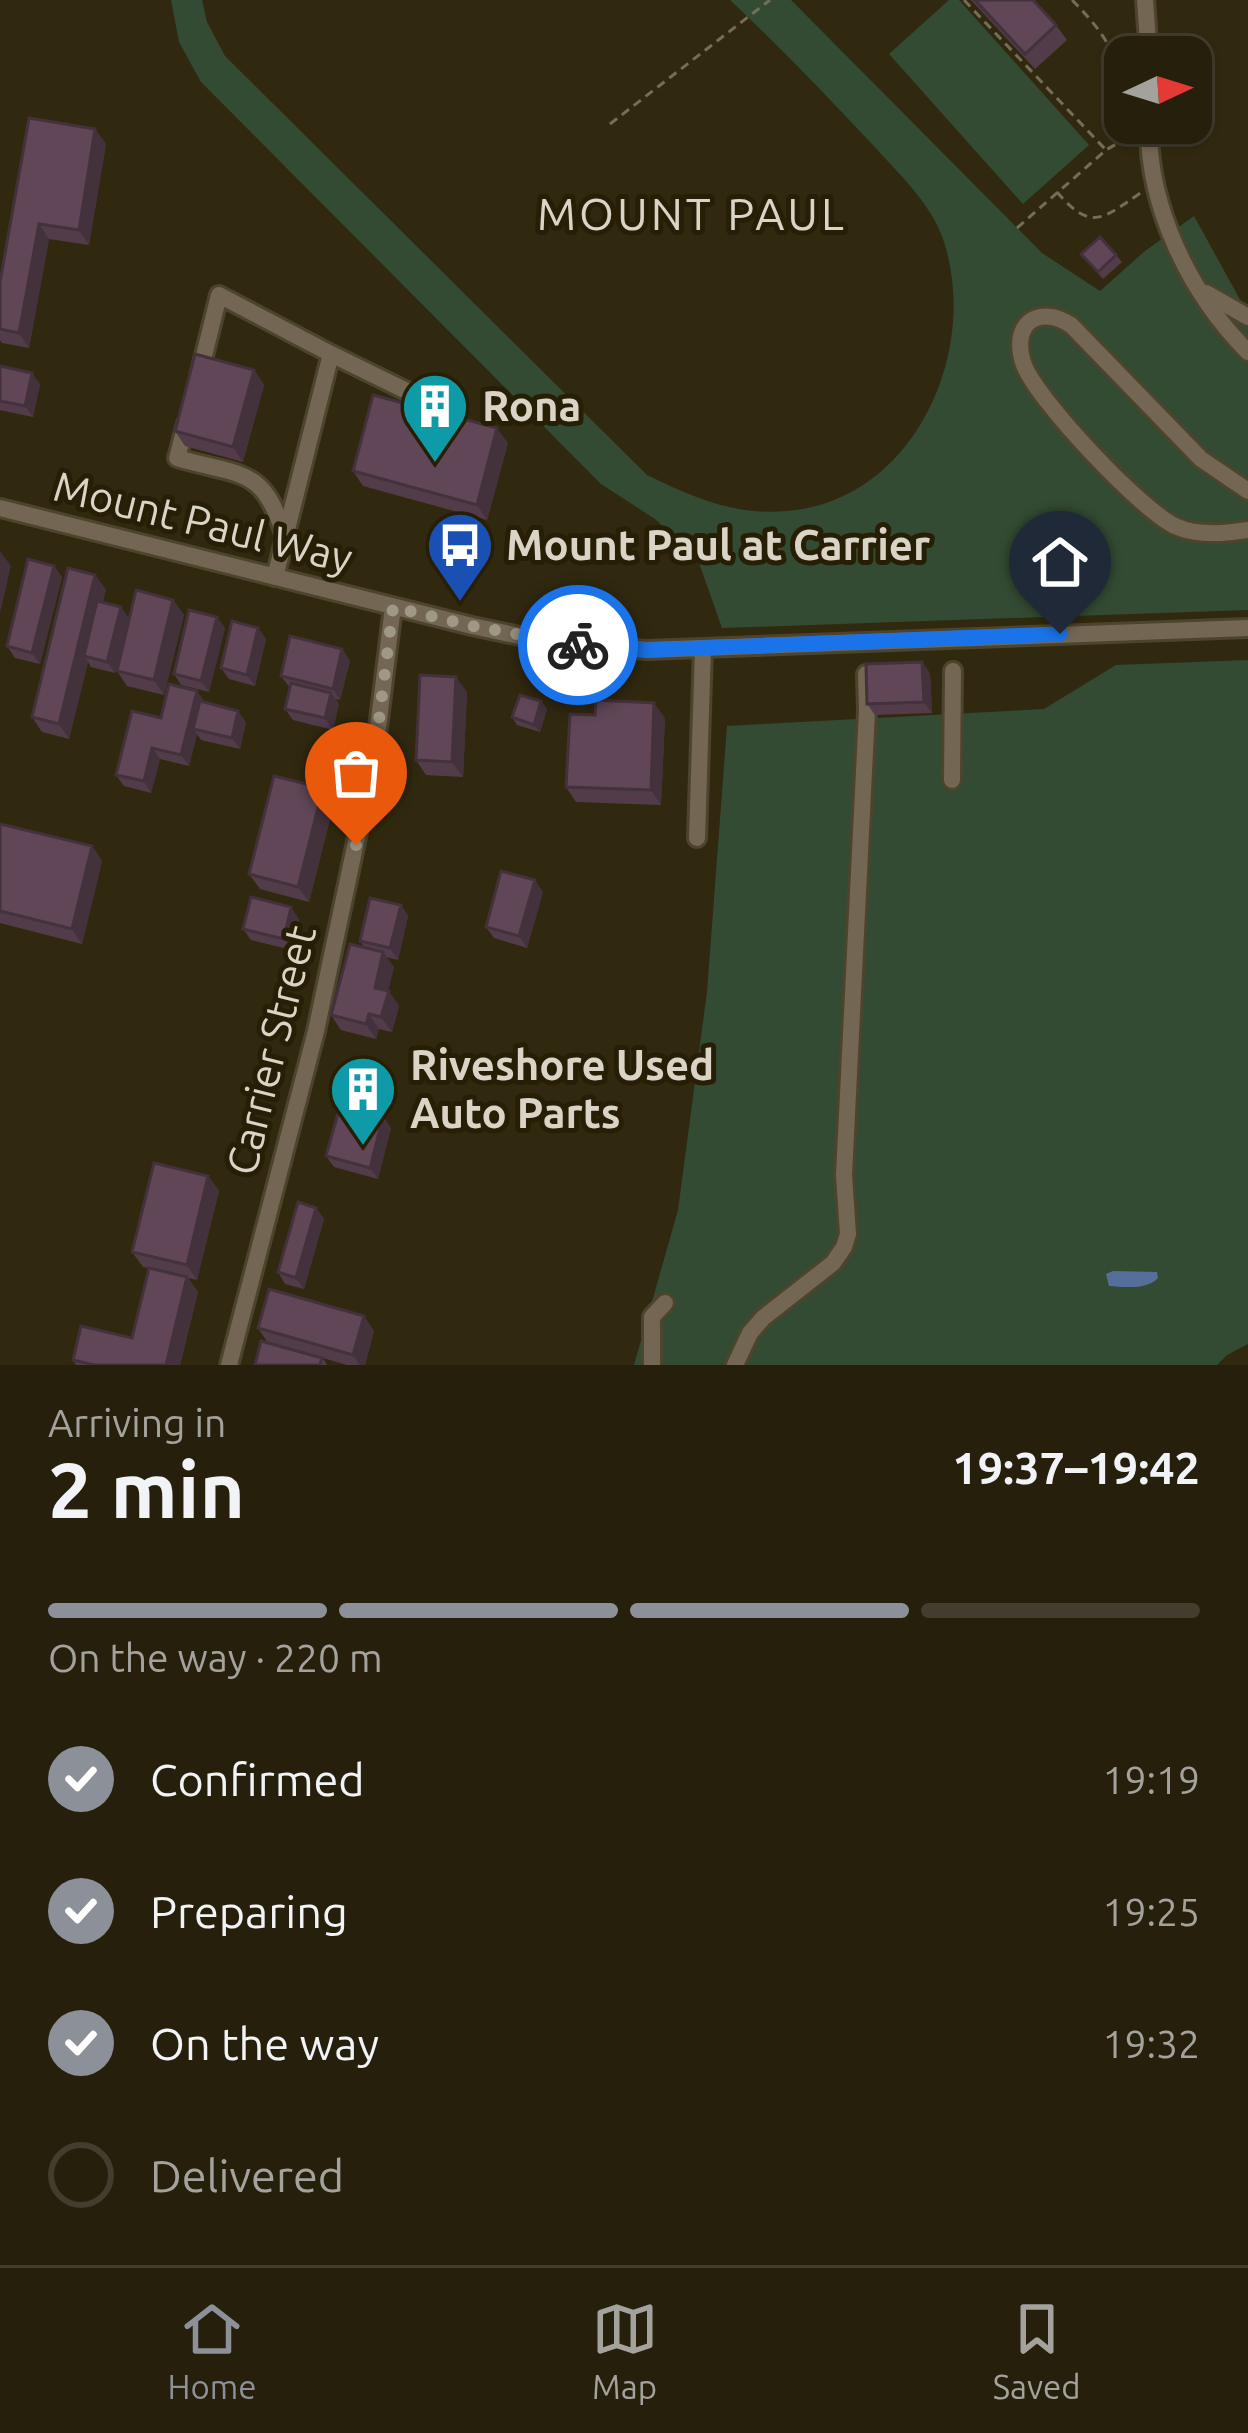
<!DOCTYPE html>
<html lang="en">
<head>
<meta charset="utf-8">
<style>
	body { margin:0; font-family:Ubuntu,sans-serif; background:#312c19; color:#f1f3f6; height:100vh; display:flex; flex-direction:column; font-size:45px; white-space:nowrap }
	* { box-sizing:border-box; margin:0 }
	p { font-size:39px; color:#a3a29d }
	.icon { flex:none; width:66px; height:66px; fill:none; stroke:currentColor; stroke-width:2; stroke-linecap:round; stroke-linejoin:round }
	.map { position:relative; height:1365px; overflow:hidden }
	.side { display:flex; flex-direction:column; background:#251f0b; flex:1 }
	.side>* { flex:none }
	.needle { width:78px; rotate:86deg }
	.fabs { position:absolute; left:1104px; top:36px; display:grid; gap:24px }
	.fabs a { display:grid; place-items:center; width:108px; height:108px; border-radius:24px; background:#251f0b; box-shadow:0 3px 9px #0004,0 0 0 3px #423d2c; font-size:60px }
	.pin { position:absolute; display:grid; place-items:center; width:102px; height:102px; color:#fff; margin:-123px -51px; border-radius:50% 50% 50% 0; rotate:-45deg; box-shadow:0 0 12px #0007 }
	.pin .icon { rotate:45deg }
	.courier { position:absolute; display:grid; place-items:center; width:120px; height:120px; margin:-60px; border:9px solid #1a73e8; border-radius:50%; background:#fff; color:#222; box-shadow:0 3px 15px #0007 }
	.headline em { font-style:normal; font-weight:700 }
	.headline div { display:flex; flex-direction:column-reverse }
	.headline { display:flex; align-items:center; justify-content:space-between; height:204px; padding:0 48px }
	h1 { font-size:78px; font-weight:700; line-height:90px }
	.bar { display:grid; grid-template-columns:repeat(4,1fr); gap:18px 12px; align-content:center; height:144px; padding:0 48px }
	.bar i { height:15px; border-radius:9px; background:#423d2c }
	.bar .selected { background:#8c9099 }
	.bar p { grid-column:span 4 }
	ol { padding:0 48px; list-style:none }
	li { display:flex; align-items:center; gap:36px; height:132px }
	li p { margin-inline-start:auto }
	li .icon { padding:12px; border-radius:50%; background:#8c9099; color:#fff; stroke-width:4 }
	li:last-child { color:#a3a29d }
	li i { width:66px; height:66px; border:6px solid #423d2c; border-radius:50% }
	.tab-bar { display:flex; justify-content:space-around; align-items:center; height:168px; border-top:3px solid #423d2c; background:#251f0b; font-size:33px; color:#a3a29d }
	.tab-bar a { display:grid; justify-items:center; gap:6px }
	.tab-bar .selected { color:#8c9099 }
	.map>svg:first-child { display:block }
	.green { fill:#334b33 }
	.water { fill:#556f9a }
	.lines { fill:none; stroke-linecap:round; stroke-linejoin:round }
	.minor-casing { stroke:#4c442c; stroke-width:22 }
	.path { stroke:#746e58; stroke-width:3; stroke-dasharray:9 6; stroke-linecap:butt }
	.minor { stroke:#736653; stroke-width:16 }
	.wall { fill:#533c4a }
	.shaded-wall { fill:#43313c }
	.building { fill:#604656; stroke:#43313c; stroke-width:3 }
	.done { stroke:#9e9885; stroke-width:12; stroke-dasharray:0 21.6 }
	.route { stroke:#1a73e8; stroke-width:15 }
	.labels { text-anchor:middle; stroke-width:10; stroke-linejoin:round; paint-order:stroke }
	.poi-label { font-size:42px; font-weight:bold; fill:#d9d4c5; stroke:#271f05; text-anchor:start }
	.street-label { font-size:42px; fill:#d9d4c5; stroke:#271f05 }
	.neighbourhood-label { font-size:45px; letter-spacing:3px; fill:#d9d4c5; stroke:#271f05 }
</style>
</head>
<body>
<div class="map">
<svg width="1248" height="1365" viewBox="0 0 1248 1365">
	<rect width="100%" height="100%" fill="#31290f"/>
	<!-- green -->
	<path class="green" d="M171 0H202L207 22 225 56 647 475C692 497 735 516 787 511 914 501 981 351 943 239 931 203 897 172 872 144 826 95 779 46 730 0H791L1042 253 1100 291 1145 251 1194 216 1243 305H1248V610L722 628 698 560 655 519 601 484 201 82 179 42Z
		M949 0H959L1089 145 1023 204 889 54Z
		M1248 660V1344L1227 1355 1217 1365H634L678 1210 707 992 727 726 1044 709 1116 665Z"/>
	<!-- water -->
	<path class="water" d="M1113 1271 1157 1272 1158 1278C1147 1290 1125 1287 1109 1286L1106 1274Z"/>
	<g class="lines">
		<defs>
			<path id="minor" d="M1145 0 1149 57
				M1149 123C1147 206 1190 294 1248 352
				M1206 293 1248 317
				M199 376 219 295 331 354
				M186 424 177 458C243 477 263 466 285 537
				M1248 491 1201 459 1071 325C1036 303 1010 326 1024 365 1037 400 1141 510 1175 526 1197 536 1225 534 1248 530
				M0 508 472 626 543 641 647 650 1248 628
				M275 577 331 354 427 401
				M952 780 953 671
				M697 838 703 648
				M229 1365 316 1031 375 752 393 607
				M652 1365V1317L665 1303
				M735 1365 750 1333 763 1318 833 1263 844 1247 848 1234 844 1175 867 711 866 674"/>
		</defs>
		<!-- minor casing -->
		<use href="#minor" class="minor-casing"/>
		<!-- path -->
		<path class="path" d="M964 0 1106 150
			M1072 0C1119 47 1124 71 1123 137
			M610 124 770 0
			M1057 192C1092 233 1103 218 1142 192
			M1017 228 1106 150 1135 133"/>
		<!-- minor -->
		<use href="#minor" class="minor"/>
	</g>
	<!-- wall -->
	<path class="wall" d="M971 0H1033L1056 25 1067 40 1035 69Z
		M95 129 106 144 89 245 49 239 29 348 2 343 0 340V282Z
		M1081 254 1116 255 1122 262 1103 279Z
		M0 366 40 384 33 417 0 410Z
		M254 370 264 385 243 462 185 446 175 431Z
		M508 443 487 520 363 486 353 471Z
		M54 566 62 577 40 664 15 658 7 646Z
		M95 575 106 590 102 602 129 618 115 673 91 667 88 662 69 739 42 732 32 717Z
		M173 600 184 615 164 695 127 686 117 671Z
		M225 628 209 692 181 685 174 674Z
		M258 628 266 639 255 686 229 679 221 668Z
		M342 649 350 661 340 700 335 699 339 704 333 730 293 720 285 709 290 688 281 676Z
		M930 673 932 713 875 715 867 704Z
		M467 692 463 777 426 775 416 760Z
		M541 701 547 709 540 732 517 725 512 717Z
		M205 702 246 722 240 749 201 740 197 734 189 766 160 759 151 793 124 786 116 775 161 718Z
		M665 718 661 805 576 802 566 787Z
		M334 803 309 902 260 889 249 874Z
		M0 824 92 846 102 861 82 944 0 923Z
		M543 892 527 948 494 938 486 927Z
		M401 905 408 916 398 960 386 957 394 967 388 991 399 1006 392 1032 379 1029 376 1039 341 1030 331 1015 364 947 360 941Z
		M299 919 292 950 251 940 243 929Z
		M383 1117 391 1128 378 1179 334 1167 326 1156Z
		M208 1176 219 1191 197 1280 188 1278 198 1292 180 1365H76L73 1360 132 1338 149 1268 143 1267 132 1252Z
		M316 1208 324 1219 304 1289 285 1284 278 1272Z
		M364 1316 374 1331 365 1365H347L323 1358 327 1365H255L268 1343 258 1328Z"/>
	<!-- shaded-wall -->
	<path class="shaded-wall" d="M95 129 106 144 89 245 79 230Z
		M39 224 49 239 29 348 19 333Z
		M254 370 264 385 243 462 233 447Z
		M32 373 40 384 33 417 25 406Z
		M497 428 508 443 487 520 477 505Z
		M0 551 11 566 0 613Z
		M54 566 62 577 40 664 32 653Z
		M95 575 106 590 89 657 84 656 88 662 69 739 59 724Z
		M173 600 184 615 164 695 154 680Z
		M121 607 129 618 115 673 107 662Z
		M217 617 225 628 209 692 201 681Z
		M258 628 266 639 255 686 247 675Z
		M342 649 350 661 340 700 333 689Z
		M922 662 930 673 932 713 924 702Z
		M456 677 467 692 463 777 452 762Z
		M197 691 205 702 193 729 197 734 189 766 181 755Z
		M331 693 339 704 333 730 325 718Z
		M541 701 547 709 540 732 534 725Z
		M654 703 665 718 661 805 651 790Z
		M238 711 246 722 240 749 232 738Z
		M152 748 160 759 151 793 144 781Z
		M323 788 334 803 309 902 298 887Z
		M92 846 102 861 82 944 72 929Z
		M535 880 543 892 527 948 519 936Z
		M401 905 408 916 398 960 390 948Z
		M291 907 299 919 292 950 284 939Z
		M383 952 394 967 385 1003 375 988Z
		M389 991 399 1006 392 1032 381 1017Z
		M369 1014 379 1029 376 1039 366 1024Z
		M383 1117 391 1128 378 1179 370 1168Z
		M208 1176 219 1191 197 1280 187 1265Z
		M316 1208 324 1219 304 1289 296 1278Z
		M187 1277 198 1292 180 1365H166Z
		M364 1316 374 1331 365 1365H360L353 1355Z"/>
	<!-- building -->
	<path class="building" d="M975 0H1033L1056 25 1025 54Z
		M29 118 95 129 79 230 39 224 19 333 0 329V282Z
		M1100 237 1116 255 1098 272 1081 254Z
		M195 354 254 370 233 447 175 431Z
		M0 366 32 373 25 406 0 401Z
		M373 395 497 428 477 505 353 471Z
		M28 559 54 566 32 653 7 646Z
		M68 568 95 575 59 724 32 717Z
		M136 590 173 600 154 680 117 671Z
		M97 601 121 607 107 662 84 656Z
		M189 610 217 617 201 681 174 674Z
		M232 621 258 628 247 675 221 668Z
		M290 636 342 649 333 689 281 676Z
		M922 662 924 702 867 704 866 664Z
		M420 675 456 677 452 762 416 760Z
		M291 683 331 693 325 718 285 709Z
		M169 684 197 691 181 755 152 748 144 781 116 775 132 711 161 718Z
		M520 695 541 701 534 725 512 717Z
		M596 700 654 703 651 790 566 787 570 714 595 715Z
		M200 701 238 711 232 738 193 729Z
		M274 776 323 788 298 887 249 874Z
		M0 824 92 846 72 929 0 911Z
		M501 871 535 880 519 936 486 927Z
		M251 897 291 907 284 939 243 929Z
		M370 898 401 905 390 948 360 941Z
		M350 944 383 952 375 988 389 991 381 1017 369 1014 366 1024 331 1015Z
		M340 1106 383 1117 370 1168 326 1156Z
		M154 1163 208 1176 187 1265 132 1252Z
		M298 1202 316 1208 296 1278 278 1272Z
		M149 1268 187 1277 166 1365H94L73 1360 81 1326 132 1338Z
		M269 1289 364 1316 353 1355 258 1328Z
		M261 1341 322 1358 320 1365H255Z"/>
	<g class="lines">
		<!-- done -->
		<path class="done" d="M356 845 375 752 393 607 472 626 578 645"/>
		<!-- route -->
		<path class="route" d="M578 645 647 650 1060 634"/>
	</g>
	<!-- icons -->
	<defs>
		<symbol id="building-pin" viewBox="-11 -11 22 30"><path d="M0 17L-7.5 6A9.5 9.5 0 1 1 7.5 6Z" fill="#0f9aa8" stroke="#271f05"/><path d="M-4-6H4V6H1V3H-1V6H-4ZM-2.5-4.3h1.7v1.8h-1.7ZM.8-4.3h1.7v1.8H.8ZM-2.5-1h1.7V.8h-1.7ZM.8-1h1.7V.8H.8Z" fill="#fff"/></symbol>
		<symbol id="bus-pin" viewBox="-11 -11 22 30"><path d="M0 17L-7.5 6A9.5 9.5 0 1 1 7.5 6Z" fill="#1a4fb4" stroke="#271f05"/><path d="M-5-6H5V4H4V6H2V4H-2V6H-4V4H-5ZM-3.5-4V0h7V-4ZM-3.5 1.2v1.5H-2V1.2ZM2 1.2v1.5H3.5V1.2Z" fill="#fff"/></symbol>
	</defs>
	<g fill-rule="evenodd">
		<use href="#building-pin" x="397" y="368" width="76" height="104"/>
		<use href="#bus-pin" x="422" y="507" width="76" height="104"/>
		<use href="#building-pin" x="325" y="1051" width="76" height="104"/>
	</g>
	<g class="labels">
		<!-- poi labels -->
		<g class="poi-label">
			<text x="482" y="421">Rona</text>
			<text x="506" y="560">Mount Paul at Carrier</text>
			<text x="410" y="1080">Riveshore Used<tspan x="410" dy="48">Auto Parts</tspan></text>
		</g>
		<!-- street labels -->
		<g class="street-label">
			<text transform="translate(203 522) rotate(14)" y="15">Mount Paul Way</text>
			<text transform="translate(271 1050) rotate(-76)" y="15">Carrier Street</text>
		</g>
		<!-- neighbourhood labels -->
		<g class="neighbourhood-label">
			<text x="692" y="230">MOUNT PAUL</text>
		</g>
	</g>
</svg>
<div class="fabs">
<a><svg class="needle" viewBox="-14 -14 28 28"><path d="M0-13l5 13h-10z" fill="#e53935"/><path d="M0 13l5-13h-10z" fill="#a3a29d"/></svg></a>
</div>
<div class="pin" style="left:356px;top:845px;background:#ea580c"><svg class="icon" aria-label="bag" viewBox="0 0 24 24"><path d="M5 8h14l-1 12H6zM9 8a3 3 0 0 1 6 0"/></svg></div>
<div class="pin" style="left:1060px;top:634px;background:#1f2937"><svg class="icon" aria-label="home" viewBox="0 0 24 24"><path d="M3 11l9-7 9 7M6 9v11h12V9"/></svg></div>
<div class="courier" style="left:578px;top:645px"><svg class="icon" aria-label="bike" viewBox="0 0 24 24"><circle cx="6" cy="16" r="4"/><circle cx="18" cy="16" r="4"/><path d="M6 16l4-8h5l3 8M10 8l3 8H6M13 5h3"/></svg></div>
</div>
<section class="side">
<div class="headline"><div><h1>2 min</h1><p>Arriving in</p></div><em>19:37–19:42</em></div>
<div class="bar"><i class="selected"></i><i class="selected"></i><i class="selected"></i><i></i><p>On the way · 220 m</p></div>
<ol>
<li><svg class="icon" aria-label="check" viewBox="0 0 24 24"><path d="M5 12l5 5 9-10"/></svg>Confirmed<p>19:19</p></li>
<li><svg class="icon" aria-label="check" viewBox="0 0 24 24"><path d="M5 12l5 5 9-10"/></svg>Preparing<p>19:25</p></li>
<li><svg class="icon" aria-label="check" viewBox="0 0 24 24"><path d="M5 12l5 5 9-10"/></svg>On the way<p>19:32</p></li>
<li><i></i>Delivered</li>
</ol>
</section>
<nav class="tab-bar">
<a class="selected"><svg class="icon" aria-label="home" viewBox="0 0 24 24"><path d="M3 11l9-7 9 7M6 9v11h12V9"/></svg>Home</a>
<a><svg class="icon" aria-label="map" viewBox="0 0 24 24"><path d="M3 6l6-2 6 2 6-2v14l-6 2-6-2-6 2zM9 4v14M15 6v14"/></svg>Map</a>
<a><svg class="icon" aria-label="saved" viewBox="0 0 24 24"><path d="M7 4h10v16l-5-4-5 4z"/></svg>Saved</a>
</nav>
</body>
</html>
